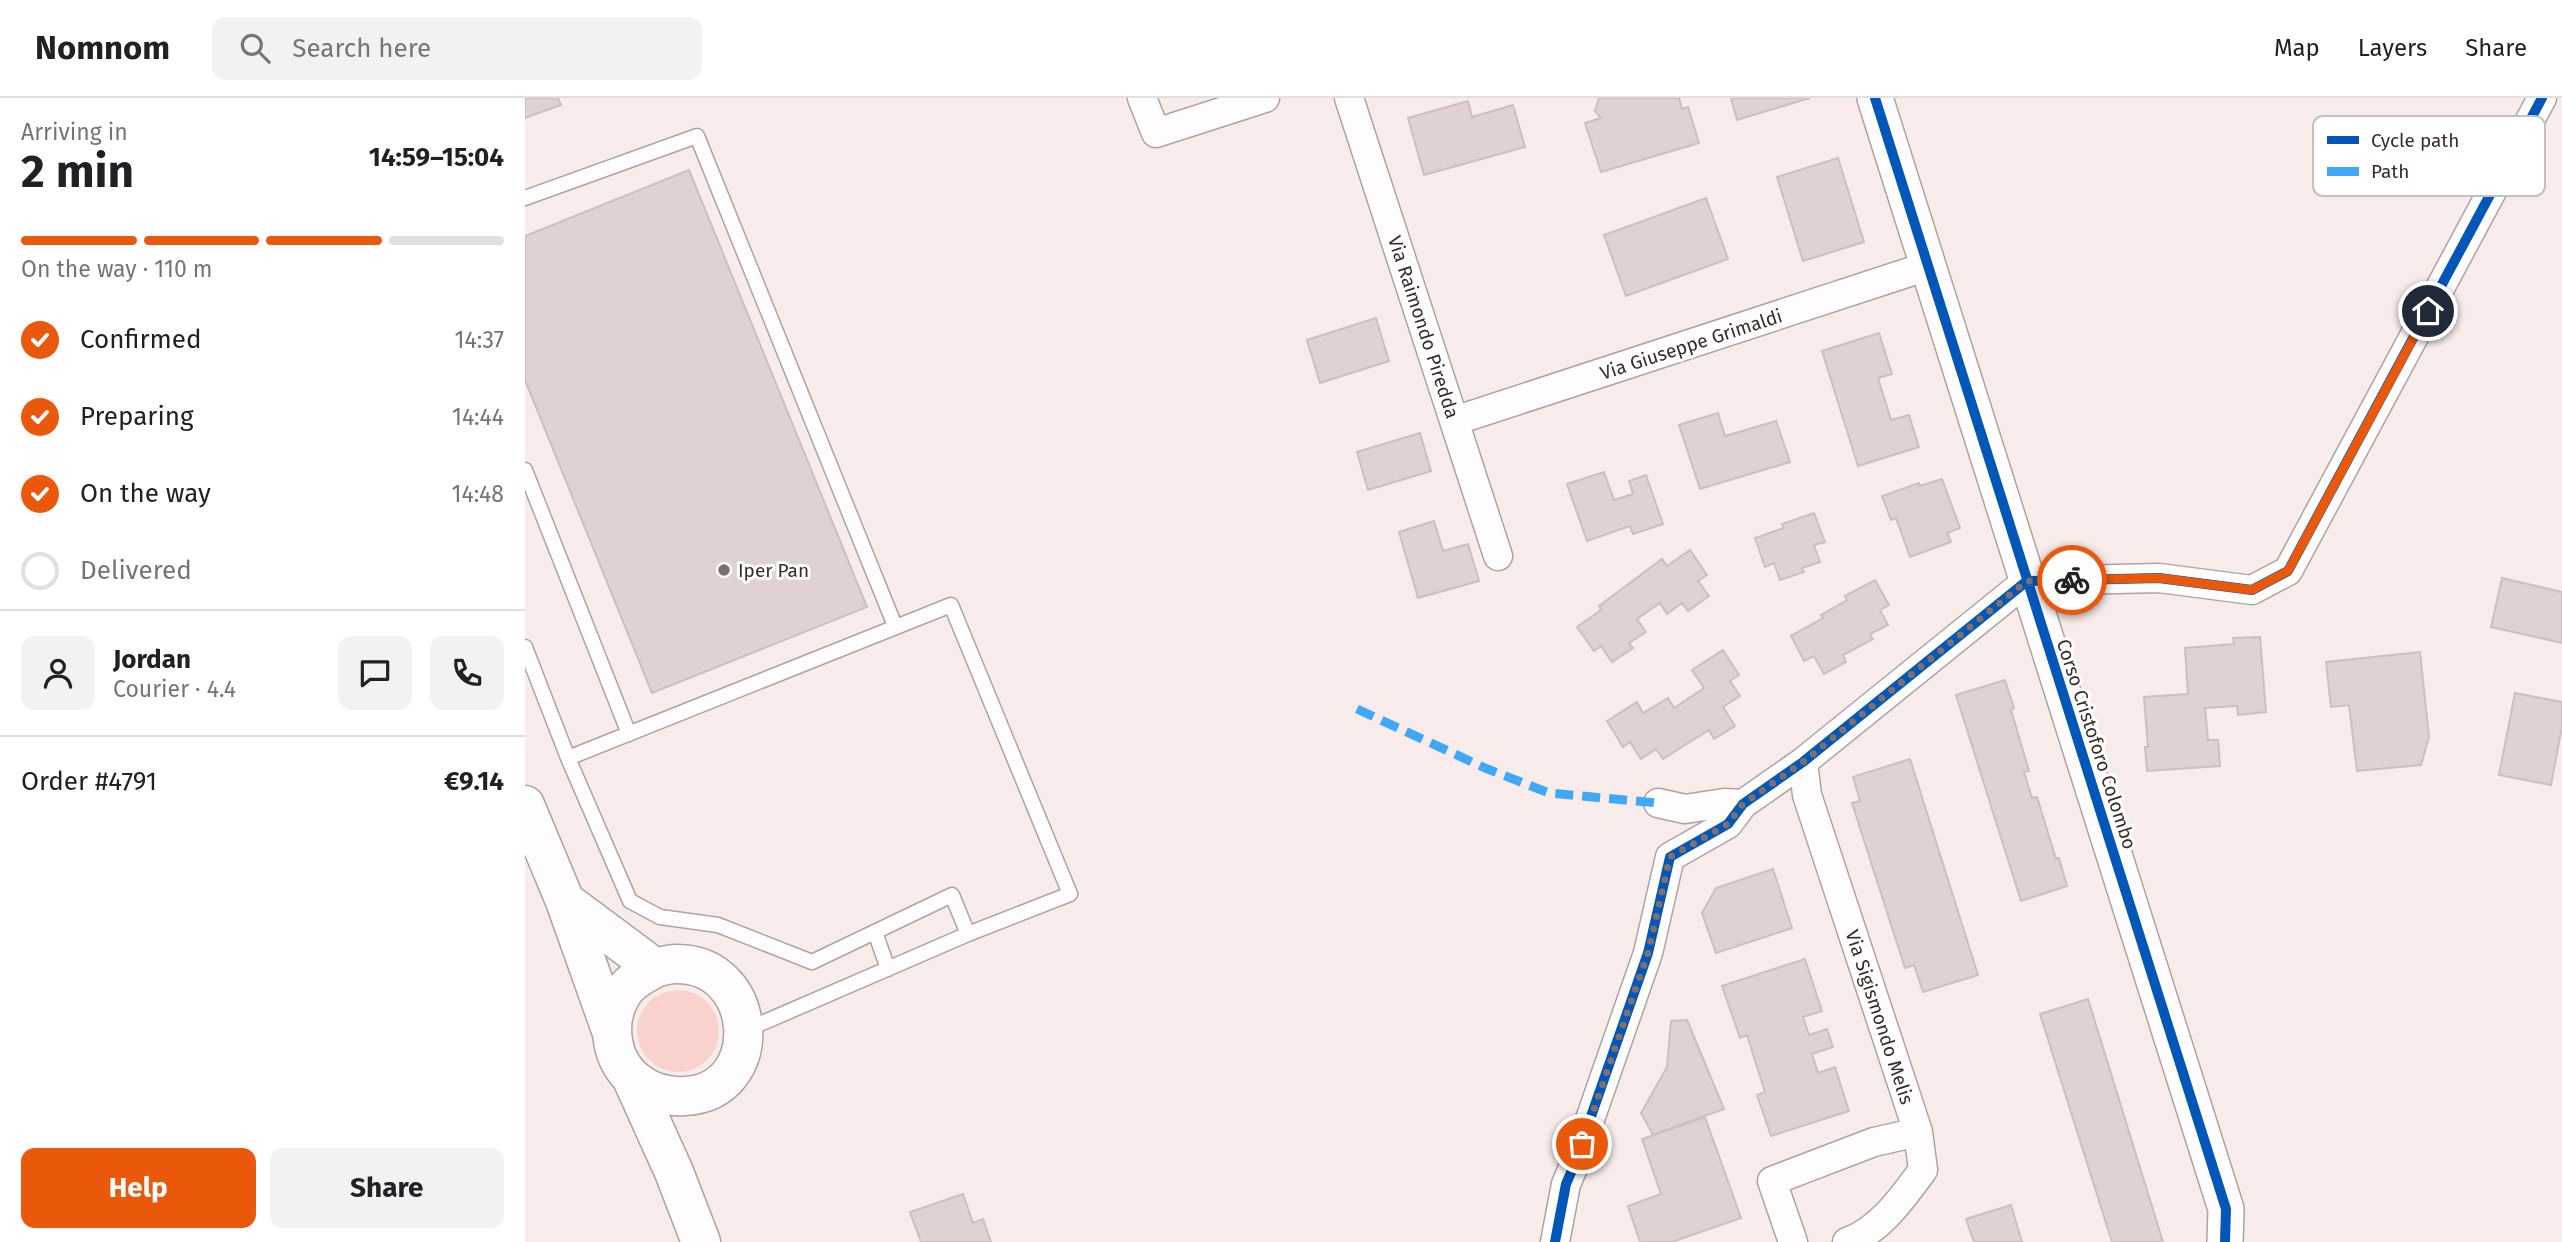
<!DOCTYPE html>
<html lang="en">
<head>
<meta charset="utf-8">
<style>
	body { margin:0; font-family:"Fira Sans",sans-serif; background:#f2f2f2; color:#202124; height:100vh; display:flex; flex-direction:column; font-size:26px; white-space:nowrap }
	* { box-sizing:border-box; margin:0 }
	p { font-size:23px; color:#757577 }
	.icon { flex:none; width:38px; height:38px; fill:none; stroke:currentColor; stroke-width:2; stroke-linecap:round; stroke-linejoin:round }
	.map { position:relative; flex:1; overflow:hidden }
	.side { display:flex; flex-direction:column; background:#fff; width:525px }
	.side>* { flex:none }
	.pin { position:absolute; display:grid; place-items:center; width:60px; height:60px; color:#fff; margin:-30px; border:4px solid #fff; border-radius:50%; box-shadow:0 2px 7px #0007 }
	.courier { position:absolute; display:grid; place-items:center; width:70px; height:70px; margin:-35px; border:5px solid #ea580c; border-radius:50%; background:#fff; color:#222; box-shadow:0 2px 9px #0007 }
	.headline em { font-style:normal; font-weight:700 }
	.headline div { display:flex; flex-direction:column-reverse }
	.headline { display:flex; align-items:center; justify-content:space-between; height:119px; padding:0 21px }
	h1 { font-size:46px; font-weight:700; line-height:52px }
	.bar { display:grid; grid-template-columns:repeat(4,1fr); gap:10px 7px; align-content:center; height:84px; padding:0 21px }
	.bar i { height:9px; border-radius:5px; background:#e0e0e0 }
	.bar .active { background:#ea580c }
	.bar p { grid-column:span 4 }
	.line { display:flex; align-items:center; gap:18px; padding:0 21px; border-top:2px solid #e0e0e0 }
	.line div { flex:1 }
	.round { display:grid; place-items:center; flex:none; width:74px; height:74px; border-radius:14px; background:#f2f2f2 }
	ol { padding:0 21px; list-style:none }
	li { display:flex; align-items:center; gap:21px; height:77px }
	li p { margin-inline-start:auto }
	li .icon { padding:7px; border-radius:50%; background:#ea580c; color:#fff; stroke-width:4 }
	li:last-child { color:#757577 }
	li i { width:38px; height:38px; border:4px solid #e0e0e0; border-radius:50% }
	.primary-button { display:flex; gap:14px; margin-top:auto; padding:14px 21px }
	.primary-button a { flex:1; height:80px; border-radius:14px; background:#ea580c; color:#fff; font-size:28px; font-weight:700; line-height:80px; text-align:center }
	.primary-button a+a { background:#f2f2f2; color:#202124 }
	header { display:flex; align-items:center; gap:42px; box-sizing:border-box; height:98px; padding:0 35px; background:#fff; border-bottom:2px solid #e0e0e0 }
	header strong { font-size:33px }
	nav { display:flex; gap:38px; margin-inline-start:auto; font-size:24px }
	.search { width:490px; height:63px; background:#f2f2f2; display:flex; align-items:center; gap:18px; box-sizing:border-box; padding:0 24px; border-radius:14px; color:#757577; font-size:26px }
	main { display:flex; flex:1; min-height:0 }
	.map>svg:first-child { display:block }
	.green { fill:#fad2cd }
	.building { fill:#dfd2d1; stroke:#ccc0be; stroke-width:2 }
	.lines { fill:none; stroke-linecap:round; stroke-linejoin:round }
	.service-casing { stroke:#aea3a2; stroke-width:17 }
	.minor-casing { stroke:#aea3a2; stroke-width:31 }
	.tertiary-casing { stroke:#aea3a2; stroke-width:38 }
	.primary-casing { stroke:#aea3a2; stroke-width:41 }
	.service { stroke:#fefcfc; stroke-width:14 }
	.minor { stroke:#fefcfc; stroke-width:28 }
	.tertiary { stroke:#fefcfc; stroke-width:35 }
	.primary { stroke:#fefcfc; stroke-width:38 }
	.quiet { stroke:#3fa9f5; stroke-width:9; stroke-dasharray:18 9; stroke-linecap:butt }
	.cycleway-casing { stroke:#fff; stroke-width:15 }
	.cycleway { stroke:#0057b8; stroke-width:10 }
	.done { stroke:#7c6f6d; stroke-width:7; stroke-dasharray:0 12.6 }
	.route { stroke:#ea580c; stroke-width:9 }
	.poi-dot { fill:#7c6f6d; stroke:#fff; stroke-width:2.5 }
	.labels { text-anchor:middle; stroke-width:6; stroke-linejoin:round; paint-order:stroke }
	.street-label { font-size:19px; fill:#392b29; stroke:#fff }
	.poi-label { font-size:19px; fill:#392b29; stroke:#fff; text-anchor:start }
	.key { fill:#fff; stroke:#c4bfbf; stroke-width:2 }
	.key-label { font-size:19px; fill:#392b29 }
</style>
</head>
<body>
<header>
<strong>Nomnom</strong>
<div class="search"><svg class="icon" aria-label="search" viewBox="0 0 24 24"><circle cx="10" cy="10" r="6"/><path d="M15 15l6 6"/></svg>Search here</div>
<nav><a>Map</a><a>Layers</a><a>Share</a></nav>
</header>
<main>
<section class="side">
<div class="headline"><div><h1>2 min</h1><p>Arriving in</p></div><em>14:59–15:04</em></div>
<div class="bar"><i class="active"></i><i class="active"></i><i class="active"></i><i></i><p>On the way · 110 m</p></div>
<ol>
<li><svg class="icon" aria-label="check" viewBox="0 0 24 24"><path d="M5 12l5 5 9-10"/></svg>Confirmed<p>14:37</p></li>
<li><svg class="icon" aria-label="check" viewBox="0 0 24 24"><path d="M5 12l5 5 9-10"/></svg>Preparing<p>14:44</p></li>
<li><svg class="icon" aria-label="check" viewBox="0 0 24 24"><path d="M5 12l5 5 9-10"/></svg>On the way<p>14:48</p></li>
<li><i></i>Delivered</li>
</ol>
<div class="line" style="height:126px"><a class="round"><svg class="icon" aria-label="person" viewBox="0 0 24 24"><circle cx="12" cy="8" r="4"/><path d="M4 21q1-7 8-7t8 7"/></svg></a><div><b>Jordan</b><p>Courier · 4.4</p></div><a class="round"><svg class="icon" aria-label="chat" viewBox="0 0 24 24"><path d="M4 5h16v11H9l-5 4z"/></svg></a><a class="round"><svg class="icon" aria-label="phone" viewBox="0 0 24 24"><path d="M5 4h4l2 5-3 2q2 4 5 5l2-3 5 2v4C11 20 4 13 5 4z"/></svg></a></div>
<div class="line" style="height:91px"><div>Order #4791</div><b>€9.14</b></div>
<div class="primary-button"><a>Help</a><a>Share</a></div>
</section>
<div class="map">
<svg width="2037" height="1144" viewBox="0 0 2037 1144">
	<rect width="100%" height="100%" fill="#f8eceb"/>
	<!-- green -->
	<path class="green" d="M112 933a41 41 0 1 1 82 0a41 41 0 1 1-82 0Z"/>
	<!-- building -->
	<path class="building" d="M0 0H33L36 7 0 20Z
		M1074 0H1154L1157 11 1163 9 1174 45 1076 74 1060 25 1076 20 1070 13Z
		M1206 0H1285L1212 22Z
		M943 3 947 19 988 7 1000 49 899 77 883 20Z
		M1313 60 1339 144 1278 163 1252 79Z
		M164 72 342 509 127 595 0 282V138Z
		M1181 100 1203 161 1101 198 1079 137Z
		M851 220 864 263 795 285 782 242Z
		M1354 235 1367 276 1353 280 1366 322 1384 317 1394 349 1333 368 1297 253Z
		M1193 315 1200 338 1251 323 1265 364 1175 391 1154 327Z
		M895 335 906 373 843 392 832 354Z
		M1079 374 1089 402 1108 396 1104 383 1121 377 1138 426 1108 436 1105 428 1062 443 1042 386Z
		M1417 381 1435 430 1422 435 1426 444 1385 459 1371 420 1366 422 1357 398 1394 385 1395 388Z
		M1289 415 1300 444 1289 447 1295 464 1277 470 1279 474 1255 482 1249 465 1240 469 1230 440 1259 430 1257 426Z
		M909 423 918 453 943 446 954 483 893 500 874 434Z
		M1165 452 1182 477 1173 483 1184 498 1163 513 1157 505 1142 516 1135 505 1112 521 1121 534 1104 545 1108 550 1087 564 1076 548 1069 553 1052 529 1076 512 1074 508 1137 461 1142 468Z
		M1977 480 2037 494V545L1966 529Z
		M1350 482 1364 507 1355 512 1363 527 1345 536 1348 541 1318 557 1321 564 1299 576 1289 558 1279 563 1266 538 1298 520 1296 517 1322 502 1320 498Z
		M1735 539 1741 614 1713 617 1712 608 1680 610 1683 642H1693L1695 668 1622 673 1620 649H1623L1619 599 1663 596 1660 550 1709 546 1708 540Z
		M1198 552 1214 577 1205 583 1215 598 1198 609 1210 628 1189 641 1184 632 1138 661 1131 651 1116 661 1105 644 1098 649 1082 623 1112 604 1118 615 1143 600 1149 610 1179 590 1167 572Z
		M1895 554 1904 639 1896 667 1832 673 1824 607 1806 609 1801 564Z
		M1480 582 1489 610 1486 612 1504 673 1499 674 1507 700 1512 699 1531 761 1534 760 1542 788 1496 803 1431 597Z
		M1990 595 2037 604V628L2026 687 1974 677Z
		M1385 661 1453 877 1398 894 1389 867 1380 870 1327 705 1335 703 1328 679Z
		M1248 771 1267 830 1191 855 1177 815 1191 790Z
		M1280 861 1297 913 1278 919 1284 937 1302 931 1308 949 1287 956 1293 975 1310 969 1324 1013 1246 1038 1232 997 1240 994 1222 937 1215 940 1197 888Z
		M1563 901 1638 1144H1587L1515 916Z
		M1162 922 1199 1011 1128 1037 1116 1015 1142 969 1146 923Z
		M1180 1019 1216 1120 1147 1144H1115L1103 1108 1136 1096 1117 1041Z
		M438 1096 448 1125 458 1121 466 1144H396L385 1114Z
		M1486 1107 1497 1144H1449L1441 1121Z"/>
	<g class="lines">
		<defs>
			<path id="service" d="M0 100 172 38 370 528
				M0 372 104 636
				M0 549 43 660 105 803 135 819 193 827 287 864 427 797 443 836
				M43 660 426 507 545 796 443 836 221 932
				M350 834 363 871"/>
			<path id="minor" d="M617 0 631 35 740 0
				M824 0 973 458
				M929 323 1403 168
				M1278 664 1282 697 1393 1034 1398 1072C1378 1099 1355 1133 1322 1144
				M1133 705 1160 711 1199 705 1218 706
				M1030 1144 1041 1086 1048 1070 1123 855 1145 759 1203 726 1218 706 1278 664 1502 483 1634 480 1727 492 1763 473 2017 0
				M1268 1144 1247 1083 1349 1044 1393 1034"/>
			<path id="tertiary" d="M1350 0 1701 1111 1700 1144"/>
			<path id="primary" d="M0 707 40 803 87 935
				M40 803 130 870C137 868 145 866 151 866 235 865 243 994 160 998 143 999 129 996 115 986 86 967 79 926 97 896 105 883 118 877 130 870
				M107 981 149 1074 176 1144"/>
		</defs>
		<!-- service casing -->
		<use href="#service" class="service-casing"/>
		<!-- minor casing -->
		<use href="#minor" class="minor-casing"/>
		<!-- tertiary casing -->
		<use href="#tertiary" class="tertiary-casing"/>
		<!-- primary casing -->
		<use href="#primary" class="primary-casing"/>
		<!-- service -->
		<use href="#service" class="service"/>
		<!-- minor -->
		<use href="#minor" class="minor"/>
		<!-- tertiary -->
		<use href="#tertiary" class="tertiary"/>
		<!-- primary -->
		<use href="#primary" class="primary"/>
		<!-- quiet -->
		<path class="quiet" d="M832 611 960 670 1024 695 1133 705"/>
		<defs>
			<path id="cycleway" d="M1350 0 1701 1111 1700 1144
				M1502 483 1634 480 1727 492 1763 473 2017 0
				M1030 1144 1041 1086 1048 1070 1123 855 1145 759 1203 726 1218 706 1278 664 1502 483"/>
		</defs>
		<!-- cycleway casing -->
		<use href="#cycleway" class="cycleway-casing"/>
		<!-- cycleway -->
		<use href="#cycleway" class="cycleway"/>
	</g>
	<g class="lines">
		<!-- done -->
		<path class="done" d="M1057 1046 1123 855 1145 759 1203 726 1218 706 1278 664 1502 483 1547 482"/>
		<!-- route -->
		<path class="route" d="M1547 482 1634 480 1727 492 1763 473 1903 213"/>
	</g>
	<!-- markers -->
	<circle class="poi-dot" cx="199" cy="472" r="7"/>
	<g class="labels">
		<!-- street labels -->
		<g class="street-label">
			<text transform="translate(899 229) rotate(72)" y="7">Via Raimondo Piredda</text>
			<text transform="translate(1166 246) rotate(-18)" y="7">Via Giuseppe Grimaldi</text>
			<text transform="translate(1572 646) rotate(72)" y="7">Corso Cristoforo Colombo</text>
			<text transform="translate(1355 919) rotate(72)" y="7">Via Sigismondo Melis</text>
		</g>
		<!-- poi labels -->
		<g class="poi-label">
			<text x="213" y="479">Iper Pan</text>
		</g>
	</g>
	<!-- legend -->
	<rect x="1788" y="18" width="232" height="80" rx="10" class="key"/>
	<rect x="1802" y="38" width="32" height="8" fill="#0057b8"/>
	<rect x="1802" y="69" width="32" height="9" fill="#3fa9f5"/>
	<g class="key-label">
		<text x="1846" y="49">Cycle path</text>
		<text x="1846" y="80">Path</text>
	</g>
</svg>
<div class="pin" style="left:1057px;top:1046px;background:#ea580c"><svg class="icon" aria-label="bag" viewBox="0 0 24 24"><path d="M5 8h14l-1 12H6zM9 8a3 3 0 0 1 6 0"/></svg></div>
<div class="pin" style="left:1903px;top:213px;background:#1f2937"><svg class="icon" aria-label="home" viewBox="0 0 24 24"><path d="M3 11l9-7 9 7M6 9v11h12V9"/></svg></div>
<div class="courier" style="left:1547px;top:482px"><svg class="icon" aria-label="bike" viewBox="0 0 24 24"><circle cx="6" cy="16" r="4"/><circle cx="18" cy="16" r="4"/><path d="M6 16l4-8h5l3 8M10 8l3 8H6M13 5h3"/></svg></div>
</div>
</main>
</body>
</html>
